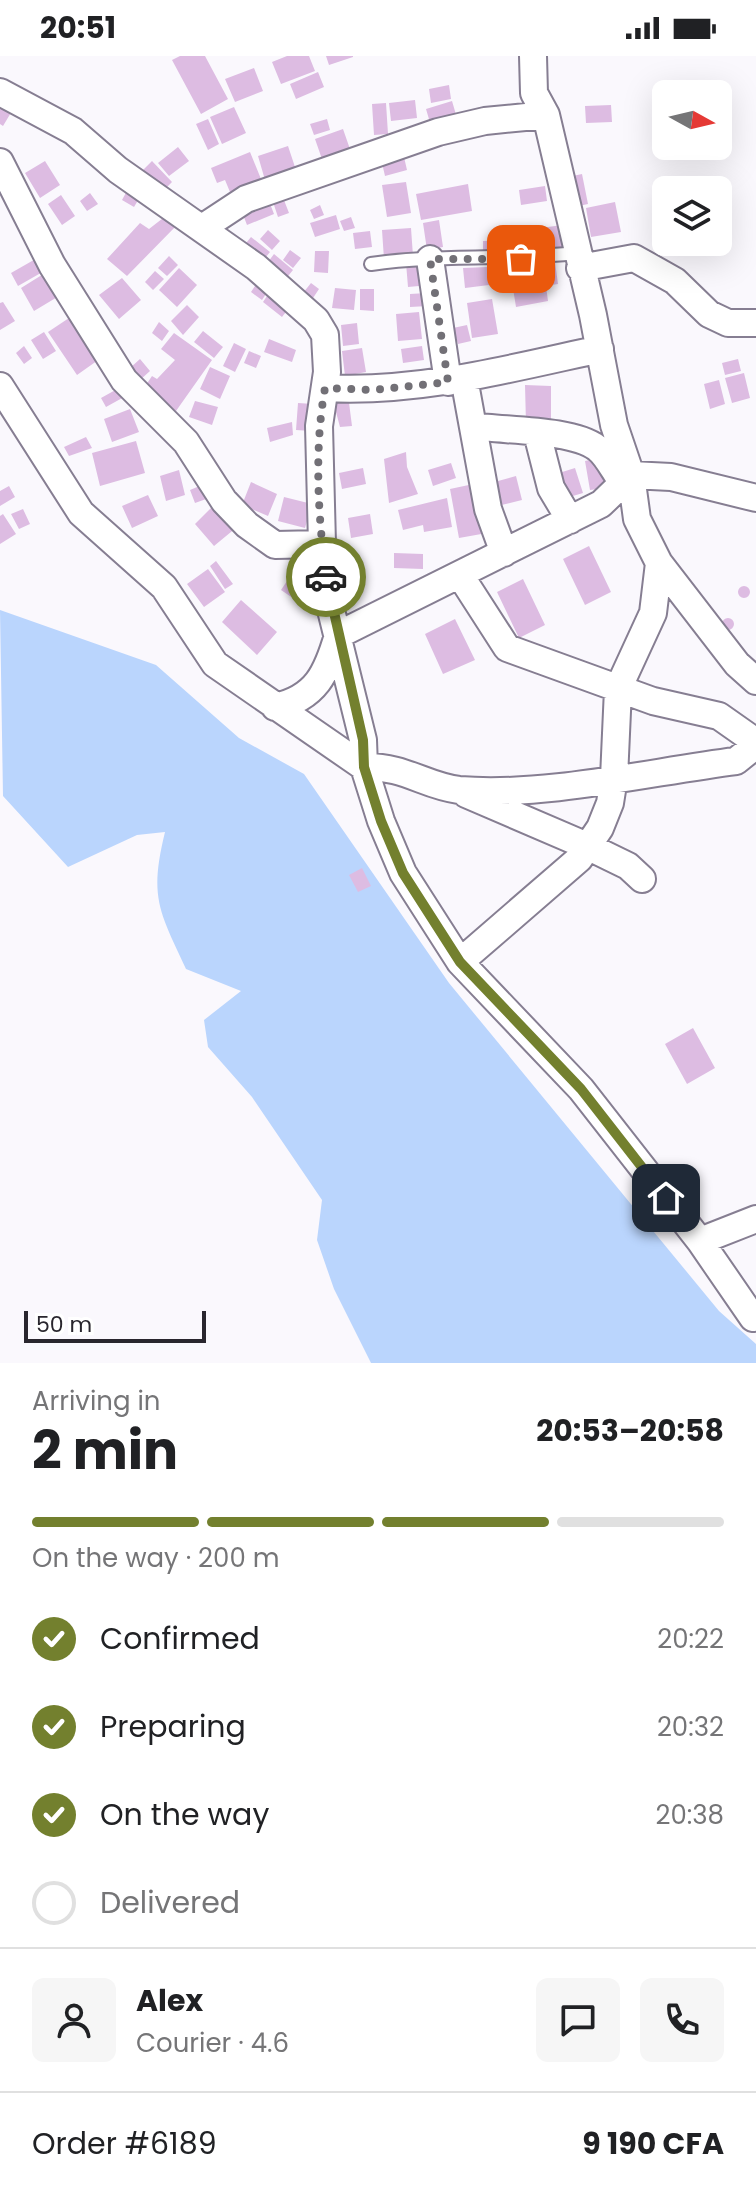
<!DOCTYPE html>
<html lang="en">
<head>
<meta charset="utf-8">
<style>
	body { margin:0; font-family:Poppins,sans-serif; background:#f6f6f6; color:#202124; height:100vh; display:flex; flex-direction:column; font-size:30px; white-space:nowrap }
	* { box-sizing:border-box; margin:0 }
	p { font-size:26px; color:#757577 }
	.icon { flex:none; width:44px; height:44px; fill:none; stroke:currentColor; stroke-width:2; stroke-linecap:round; stroke-linejoin:round }
	.map { position:relative; height:1307px; overflow:hidden }
	.panel { display:flex; flex-direction:column; background:#fff; flex:1 }
	.panel>* { flex:none }
	.needle { width:52px; rotate:98deg }
	.tools { position:absolute; left:652px; top:24px; display:grid; gap:16px }
	.tools a { display:grid; place-items:center; width:80px; height:80px; border-radius:12px; background:#fff; box-shadow:0 8px 32px #0002; font-size:40px }
	.scale { position:absolute; left:24px; bottom:20px; width:182px; box-sizing:border-box; padding-left:8px; border:4px solid #29262e; border-top:0; font-size:22px; line-height:28px; white-space:nowrap; color:#29262e; -webkit-text-stroke:6px #fff; paint-order:stroke }
	.pin { position:absolute; display:grid; place-items:center; width:68px; height:68px; color:#fff; margin:-34px; border-radius:16px; box-shadow:0 4px 12px #0006 }
	.courier { position:absolute; display:grid; place-items:center; width:80px; height:80px; margin:-40px; border:6px solid #73802e; border-radius:50%; background:#fff; color:#222; box-shadow:0 2px 10px #0007 }
	.summary em { font-style:normal; font-weight:700 }
	.summary div { display:flex; flex-direction:column-reverse }
	.summary { display:flex; align-items:center; justify-content:space-between; height:136px; padding:0 32px }
	h1 { font-size:52px; font-weight:700; line-height:60px }
	.bar { display:grid; grid-template-columns:repeat(4,1fr); gap:12px 8px; align-content:center; height:96px; padding:0 32px }
	.bar i { height:10px; border-radius:6px; background:#e0e0e0 }
	.bar .selected { background:#73802e }
	.bar p { grid-column:span 4 }
	.line { display:flex; align-items:center; gap:20px; padding:0 32px; border-top:2px solid #e0e0e0 }
	.line div { flex:1 }
	.round { display:grid; place-items:center; flex:none; width:84px; height:84px; border-radius:12px; background:#f6f6f6 }
	ol { padding:0 32px; list-style:none }
	li { display:flex; align-items:center; gap:24px; height:88px }
	li p { margin-inline-start:auto }
	li .icon { padding:8px; border-radius:50%; background:#73802e; color:#fff; stroke-width:4 }
	li:last-child { color:#757577 }
	li i { width:44px; height:44px; border:4px solid #e0e0e0; border-radius:50% }
	.status { display:flex; justify-content:space-between; align-items:center; height:56px; padding:0 40px; background:#fff; direction:ltr }
	.status svg { height:22px; fill:currentColor }
	.map>svg:first-child { display:block }
	.water { fill:#bad5fd }
	.building { fill:#ddbce2 }
	.lines { fill:none; stroke-linecap:round; stroke-linejoin:round }
	.service-casing { stroke:#867e92; stroke-width:16 }
	.minor-casing { stroke:#867e92; stroke-width:30 }
	.service { stroke:#fff; stroke-width:12 }
	.minor { stroke:#fff; stroke-width:26 }
	.done { stroke:#727076; stroke-width:8; stroke-dasharray:0 14.4 }
	.route { stroke:#73802e; stroke-width:10 }
</style>
</head>
<body>
<div class="status"><b>20:51</b><svg viewBox="0 0 49 12"><path d="M0 12V9h3v3zM5 12V6h3v6zM10 12V3h3v9zM15 12V0h3v12zM26 1h20v11H26zM47 4h2v5h-2z"/></svg></div>
<div class="map">
<svg width="756" height="1307" viewBox="0 0 756 1307">
	<rect width="100%" height="100%" fill="#faf8fd"/>
	<!-- water -->
	<path class="water" d="M0 554 156 609 239 682 304 718 449 927 719 1255 756 1288V1307H371L334 1233 317 1184 322 1144 252 1041 208 991 204 964 241 935 186 913C159 855 149 841 165 776L137 779 68 811 3 740Z"/>
	<!-- building -->
	<path class="building" d="M180 0H205L228 43 201 58 172 4Z
		M287 0H309L315 15 281 28 272 6Z
		M326 0H353V1L329 9Z
		M254 12 263 35 235 46 225 23Z
		M318 16 324 31 296 43 290 28Z
		M449 29 451 43 431 47 429 33Z
		M415 44 417 62 391 65 389 47Z
		M452 45 457 62 431 70 426 53Z
		M386 47 388 78 374 79 372 48Z
		M0 49 12 55 3 70 0 68Z
		M611 49 612 66 586 67 585 50Z
		M234 51 246 77 222 88 210 61Z
		M208 63 219 88 208 94 196 68Z
		M327 63 330 74 314 79 310 68Z
		M343 73 351 96 323 106 315 83Z
		M288 90 296 114 265 124 258 100Z
		M178 91 189 105 169 120 158 107Z
		M250 96 261 123 230 136 225 124 217 127 211 112Z
		M404 101 407 114 385 120 382 107Z
		M45 105 60 129 40 142 25 117Z
		M152 105 172 126 161 137 141 116Z
		M582 118 588 148 574 151 568 121Z
		M406 126 411 157 387 161 382 129Z
		M468 128 472 155 421 164 416 138Z
		M545 130 547 145 521 149 519 134Z
		M128 133 140 141 134 151 122 144Z
		M90 137 98 148 87 155 80 145Z
		M61 139 75 160 62 169 48 148Z
		M282 139 289 157 278 161 272 143Z
		M269 145 274 158 247 169 242 156Z
		M615 146 621 176 591 181 586 152Z
		M320 149 324 159 314 163 310 154Z
		M167 159 177 169 127 220 107 203 140 167 149 173Z
		M336 159 340 173 315 181 310 167Z
		M351 161 355 172 344 175 340 165Z
		M439 164 443 191 427 194 423 167Z
		M562 169 565 194 545 196 541 172Z
		M411 172 413 200 384 203 382 174Z
		M268 174 280 185 272 194 260 183Z
		M370 175 372 191 355 193 353 177Z
		M251 181 270 196 261 207 242 192Z
		M506 184V199L483 200V185Z
		M290 194 301 202 293 212 283 204Z
		M315 195H329L328 217 314 216Z
		M274 198 293 214 284 225 265 210Z
		M169 200 178 209 167 220 158 212Z
		M39 201 46 214 18 230 11 217Z
		M428 204 430 229 408 231 406 207Z
		M555 206 558 228 546 230 548 245 516 251 510 214Z
		M488 211 489 229 465 232 463 212Z
		M179 212 197 229 177 251 159 234Z
		M155 215 164 223 153 234 145 226Z
		M45 217 59 240 34 255 21 232Z
		M122 222 141 244 119 263 99 239Z
		M257 227 268 235 262 244 251 236Z
		M311 227 319 233 311 245 303 237Z
		M335 232 356 234 354 254 332 252Z
		M360 233H374V255L360 254Z
		M269 237 289 252 282 261 263 246Z
		M427 237 428 250 410 251V238Z
		M492 243 498 278 472 282 467 247Z
		M3 246 15 265 0 274V247Z
		M187 249 199 261 183 279 171 265Z
		M419 256 422 283 398 285 396 258Z
		M72 260 101 302 77 319 48 276Z
		M159 266 169 275 162 285 152 277Z
		M357 267 359 288 343 290 341 269Z
		M467 269 471 285 458 288 453 272Z
		M203 275 223 291 214 302 194 286Z
		M44 276 56 295 43 303 31 284Z
		M174 277 212 304 176 355 144 332 152 320 157 323 175 304 161 293Z
		M269 283 296 294 292 306 264 296Z
		M234 287 246 293 235 316 223 310Z
		M24 290 32 302 24 308 16 297Z
		M422 290 424 304 403 307 401 293Z
		M362 292 366 316 345 320 342 295Z
		M249 295 261 300 256 312 244 307Z
		M140 303 150 315 140 324 130 312Z
		M738 303 741 315 725 319 722 307Z
		M210 311 230 320 220 343 200 333Z
		M744 317 750 342 732 347 725 322Z
		M719 324 725 348 710 353 704 328Z
		M525 329 551 330V368H526Z
		M119 332 124 341 106 351 101 342Z
		M348 339 352 370 340 371 332 341Z
		M195 345 218 351 212 369 189 361Z
		M298 347 313 348 311 375 296 374Z
		M130 353 139 376 112 386 104 363Z
		M292 366 293 379 270 386 267 372Z
		M86 381 92 392 69 400 64 391Z
		M136 385 145 417 100 430 92 397Z
		M406 396 407 411 418 438 389 447 384 403Z
		M599 402 605 432 590 434 585 405Z
		M451 407 456 422 433 430 428 414Z
		M363 412 366 428 342 433 339 417Z
		M575 412 583 437 566 442 559 417Z
		M179 414 185 439 166 445 160 420Z
		M516 420 522 444 493 451 487 428Z
		M251 426 277 438 268 460 242 449Z
		M478 427 487 477 459 482 450 433Z
		M202 429 209 442 195 447 190 434Z
		M9 430 15 441 0 450V435Z
		M148 439 158 460 132 472 122 450Z
		M284 441 312 448 305 472 278 465Z
		M447 442 452 471 424 476 423 469 403 474 398 454Z
		M214 449 237 471 214 490 195 468Z
		M23 453 30 468 19 473 11 458Z
		M3 458 16 478 0 488V460Z
		M370 458 373 478 351 482 348 462Z
		M589 490 611 536 585 549 563 503Z
		M394 497 423 498V513L394 512Z
		M216 505 233 528 225 533 210 510Z
		M297 510 320 527 306 551 281 534Z
		M208 513 225 536 204 551 187 528Z
		M523 523 545 569 519 582 497 536Z
		M738 536a6 6 0 1 1 12 0a6 6 0 1 1-12 0Z
		M241 544 277 576 257 599 222 566Z
		M722 568a6 6 0 1 1 12 0a6 6 0 1 1-12 0Z
		M455 563 475 604 443 618 425 578Z
		M362 812 371 830 358 836 349 819Z
		M693 972 715 1012 687 1028 665 988Z"/>
	<g class="lines">
		<defs>
			<path id="service" d="M371 208C439 198 508 204 577 197"/>
			<path id="minor" d="M533 0 534 37 546 59
				M0 36 73 75 118 114 256 211 316 264 325 279 327 316 319 370 322 488 329 546 363 684 364 711C405 710 425 730 459 734 547 741 649 716 736 705L756 689
				M0 106 52 209 124 324 186 386 224 445 247 469 275 489 322 488
				M202 172 246 143 438 76 485 65 546 59 593 259 614 369 631 419 637 463 659 507 737 608 756 625
				M430 203 448 326
				M580 212 634 202 675 225 709 258 728 267H756
				M464 322 488 453 504 497
				M0 330 81 457 164 531 215 608 364 711 381 765 403 817 460 906 581 1033 700 1185 753 1262
				M325 332C419 337 508 313 600 293
				M473 370C505 375 572 373 597 392 607 399 615 417 623 427
				M537 377 551 432 570 464
				M460 519 507 592 653 645 719 660 756 686
				M275 651C316 642 327 617 338 579L601 448 631 419 671 421 756 442
				M466 738 587 790 628 810 642 823
				M460 906 579 803 600 772 610 747 614 722 618 633 653 557 659 507
				M700 1185 756 1163"/>
		</defs>
		<!-- service casing -->
		<use href="#service" class="service-casing"/>
		<!-- minor casing -->
		<use href="#minor" class="minor-casing"/>
		<!-- service -->
		<use href="#service" class="service"/>
		<!-- minor -->
		<use href="#minor" class="minor"/>
	</g>
	<g class="lines">
		<!-- done -->
		<path class="done" d="M326 521C318 459 314 393 325 332L374 334 448 326 430 203H521"/>
		<!-- route -->
		<path class="route" d="M326 521 363 684 364 711 381 765 403 817 460 906 581 1033 666 1142"/>
	</g>
</svg>
<div class="tools">
<a><svg class="needle" viewBox="-14 -14 28 28"><path d="M0-13l5 13h-10z" fill="#e53935"/><path d="M0 13l5-13h-10z" fill="#757577"/></svg></a>
<a><svg class="icon" aria-label="layers" viewBox="0 0 24 24"><path d="M12 4l9 5-9 5-9-5zM3 14l9 5 9-5"/></svg></a>
</div>
<div class="scale">50 m</div>
<div class="pin" style="left:521px;top:203px;background:#ea580c"><svg class="icon" aria-label="bag" viewBox="0 0 24 24"><path d="M5 8h14l-1 12H6zM9 8a3 3 0 0 1 6 0"/></svg></div>
<div class="pin" style="left:666px;top:1142px;background:#1f2937"><svg class="icon" aria-label="home" viewBox="0 0 24 24"><path d="M3 11l9-7 9 7M6 9v11h12V9"/></svg></div>
<div class="courier" style="left:326px;top:521px"><svg class="icon" aria-label="car" viewBox="0 0 24 24"><path d="M5 17H2v-5l4-1 3-4h7l3 4 3 1v5h-3M9 17h6M6 11h13"/><circle cx="7" cy="17" r="2"/><circle cx="17" cy="17" r="2"/></svg></div>
</div>
<section class="panel">
<div class="summary"><div><h1>2 min</h1><p>Arriving in</p></div><em>20:53–20:58</em></div>
<div class="bar"><i class="selected"></i><i class="selected"></i><i class="selected"></i><i></i><p>On the way · 200 m</p></div>
<ol>
<li><svg class="icon" aria-label="check" viewBox="0 0 24 24"><path d="M5 12l5 5 9-10"/></svg>Confirmed<p>20:22</p></li>
<li><svg class="icon" aria-label="check" viewBox="0 0 24 24"><path d="M5 12l5 5 9-10"/></svg>Preparing<p>20:32</p></li>
<li><svg class="icon" aria-label="check" viewBox="0 0 24 24"><path d="M5 12l5 5 9-10"/></svg>On the way<p>20:38</p></li>
<li><i></i>Delivered</li>
</ol>
<div class="line" style="height:144px"><a class="round"><svg class="icon" aria-label="person" viewBox="0 0 24 24"><circle cx="12" cy="8" r="4"/><path d="M4 21q1-7 8-7t8 7"/></svg></a><div><b>Alex</b><p>Courier · 4.6</p></div><a class="round"><svg class="icon" aria-label="chat" viewBox="0 0 24 24"><path d="M4 5h16v11H9l-5 4z"/></svg></a><a class="round"><svg class="icon" aria-label="phone" viewBox="0 0 24 24"><path d="M5 4h4l2 5-3 2q2 4 5 5l2-3 5 2v4C11 20 4 13 5 4z"/></svg></a></div>
<div class="line" style="height:104px"><div>Order #6189</div><b>9 190 CFA</b></div>
</section>
</body>
</html>
